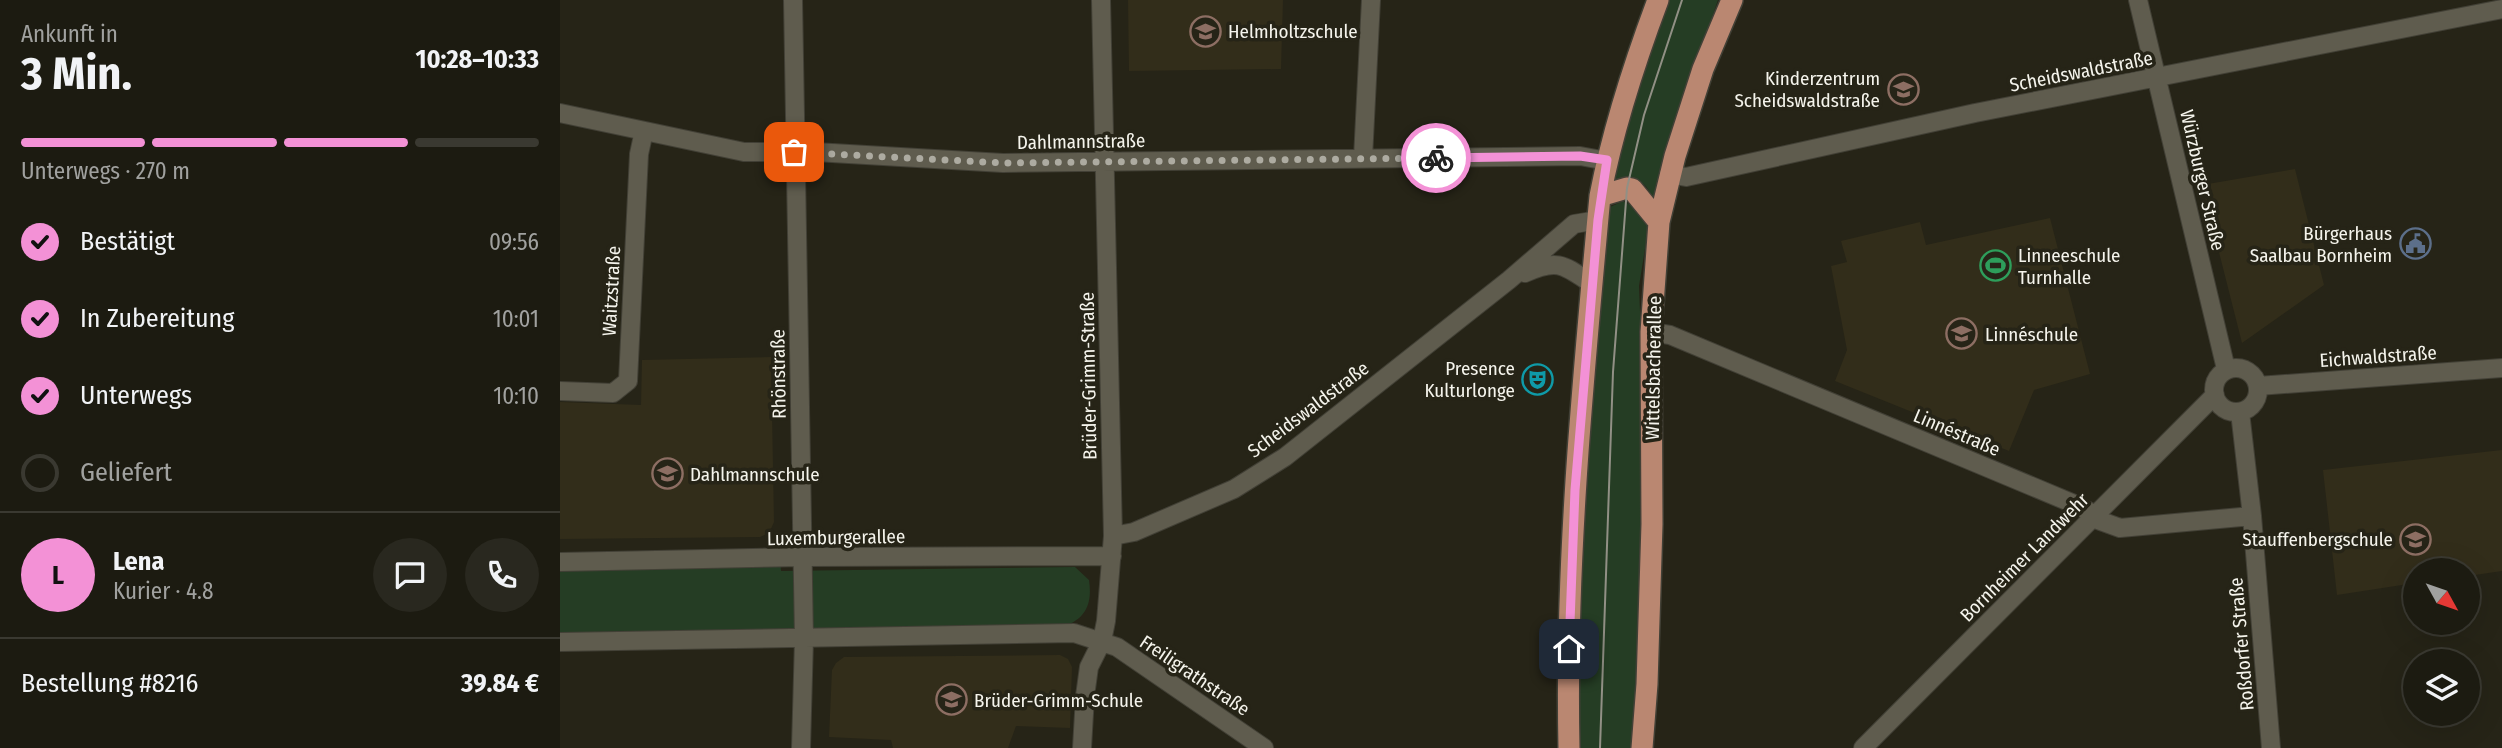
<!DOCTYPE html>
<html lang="de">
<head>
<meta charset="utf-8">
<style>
	body { margin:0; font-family:"Fira Sans Condensed",sans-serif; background:#29281f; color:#f1f3f6; height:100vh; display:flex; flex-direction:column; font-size:26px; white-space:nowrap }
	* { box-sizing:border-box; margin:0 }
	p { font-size:23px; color:#a0a19f }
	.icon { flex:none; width:38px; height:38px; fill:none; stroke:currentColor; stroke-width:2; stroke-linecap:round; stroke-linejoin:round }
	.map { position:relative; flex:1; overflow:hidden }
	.panel { display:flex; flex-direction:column; background:#1c1b11; width:560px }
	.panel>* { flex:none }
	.needle { width:46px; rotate:130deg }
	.tools { position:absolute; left:1843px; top:558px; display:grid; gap:14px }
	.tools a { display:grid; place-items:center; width:77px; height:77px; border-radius:50%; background:#1c1b11; box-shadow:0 7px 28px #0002,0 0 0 2px #3a3931; font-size:35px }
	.pin { position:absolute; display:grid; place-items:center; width:60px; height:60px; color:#fff; margin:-30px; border-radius:14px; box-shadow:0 4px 10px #0006 }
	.courier { position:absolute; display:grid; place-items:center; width:70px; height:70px; margin:-35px; border:5px solid #f391d6; border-radius:50%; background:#fff; color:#222; box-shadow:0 2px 9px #0007 }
	.summary em { font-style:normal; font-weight:700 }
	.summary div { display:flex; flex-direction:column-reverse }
	.summary { display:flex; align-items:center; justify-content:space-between; height:119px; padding:0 21px }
	h1 { font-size:46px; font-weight:700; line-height:52px }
	.bar { display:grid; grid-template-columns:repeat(4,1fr); gap:10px 7px; align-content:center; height:84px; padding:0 21px }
	.bar i { height:9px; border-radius:5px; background:#3a3931 }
	.bar .on { background:#f391d6 }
	.bar p { grid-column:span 4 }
	.line { display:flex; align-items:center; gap:18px; padding:0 21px; border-top:2px solid #3a3931 }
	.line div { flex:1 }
	.round { display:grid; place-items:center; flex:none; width:74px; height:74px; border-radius:37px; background:#29281f }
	ol { padding:0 21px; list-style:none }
	li { display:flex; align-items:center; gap:21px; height:77px }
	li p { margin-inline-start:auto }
	li .icon { padding:7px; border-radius:50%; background:#f391d6; color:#111; stroke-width:4 }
	li:last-child { color:#a0a19f }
	li i { width:38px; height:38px; border:4px solid #3a3931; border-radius:50% }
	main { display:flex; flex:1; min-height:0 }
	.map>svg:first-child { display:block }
	.built { fill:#322d1a }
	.green { fill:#253d24 }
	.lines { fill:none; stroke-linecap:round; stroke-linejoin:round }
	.street-casing { stroke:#424036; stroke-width:20 }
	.primary-casing { stroke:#424036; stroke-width:24 }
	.street { stroke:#5f5c4e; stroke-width:18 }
	.primary { stroke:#ba8771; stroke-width:21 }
	.tram { stroke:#919085; stroke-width:2 }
	.done { stroke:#adaba1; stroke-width:7; stroke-dasharray:0 12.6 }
	.route { stroke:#f391d6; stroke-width:9 }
	.labels { text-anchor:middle; stroke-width:7; stroke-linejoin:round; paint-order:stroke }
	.poi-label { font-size:19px; fill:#f5f4ec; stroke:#262417; text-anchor:start }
	.street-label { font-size:19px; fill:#f5f4ec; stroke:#262417 }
</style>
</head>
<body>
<main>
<section class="panel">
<div class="summary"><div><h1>3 Min.</h1><p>Ankunft in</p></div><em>10:28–10:33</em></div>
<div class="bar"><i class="on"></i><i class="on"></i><i class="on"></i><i></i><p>Unterwegs · 270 m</p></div>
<ol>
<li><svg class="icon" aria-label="check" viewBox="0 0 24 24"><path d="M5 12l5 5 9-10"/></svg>Bestätigt<p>09:56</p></li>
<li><svg class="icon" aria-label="check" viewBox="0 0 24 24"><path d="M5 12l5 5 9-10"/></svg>In Zubereitung<p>10:01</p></li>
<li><svg class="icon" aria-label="check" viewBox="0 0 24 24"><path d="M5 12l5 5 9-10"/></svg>Unterwegs<p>10:10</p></li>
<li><i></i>Geliefert</li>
</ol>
<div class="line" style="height:126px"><b class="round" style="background:#f391d6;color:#111">L</b><div><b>Lena</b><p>Kurier · 4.8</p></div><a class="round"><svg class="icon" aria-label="chat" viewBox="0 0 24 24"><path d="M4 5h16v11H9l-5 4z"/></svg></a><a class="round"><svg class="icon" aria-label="phone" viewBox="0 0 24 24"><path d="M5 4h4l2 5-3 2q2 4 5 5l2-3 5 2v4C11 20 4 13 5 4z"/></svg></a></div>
<div class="line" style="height:91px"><div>Bestellung #8216</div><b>39.84 €</b></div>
</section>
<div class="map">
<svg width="1942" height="748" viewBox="0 0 1942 748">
	<rect width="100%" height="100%" fill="#262417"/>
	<!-- built -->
	<path class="built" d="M568 0H723L721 69 569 71Z
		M1735 169 1764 285 1682 343 1642 185Z
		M1490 218 1530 374 1474 390 1449 451 1275 381 1287 350 1271 266 1287 262 1281 241 1360 222 1366 245Z
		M211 357 214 522 209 533 200 537 0 539V402L81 405 82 360Z
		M1942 450V571L1908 576V570H1855V583L1777 595 1763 470Z
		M500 655 508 659 512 667 510 728 456 726 448 748H333L331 740 269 737 272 670 276 663 284 657Z"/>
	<!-- green -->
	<path class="green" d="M1109 0H1158L1105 154 1093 200C1084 174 1072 180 1050 183L1059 144Z
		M1063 201 1078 209 1089 224 1079 286 1084 414 1079 708 1075 748H1016L1017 648 1029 382 1047 212 1050 207Z
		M220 551 221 571 515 567 529 580C532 601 528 616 508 625L0 639V570Z"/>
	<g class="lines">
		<defs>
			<path id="street" d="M233 0 244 639 241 748
				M1578 0 1666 369
				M0 113 184 152H255L443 163 1020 156 1047 161
				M803 158 811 0
				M1109 174 1126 177 1415 113 1942 9
				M965 273C998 258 1004 265 1032 284
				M1091 332 1110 335 1519 506 1535 515 1538 520 1560 528 1692 516
				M1654 390a22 22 0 1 1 44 0a22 22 0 1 1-44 0Z
				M1698 386 1942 368
				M0 391 53 393 68 381 79 154 84 131
				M1680 412 1692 516 1711 748
				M553 536 574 532 674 489 725 457 949 280 1014 224 1038 220
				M0 562 242 557 552 556
				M0 642 514 633 557 647 704 748
				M522 748 525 696 529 667 542 641 546 621 553 536 541 0
				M1303 748 1655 395"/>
			<path id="primary" d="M1040 196 1067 188 1072 189 1099 222
				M1009 748C1005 564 1023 379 1040 196 1053 129 1074 64 1098 0
				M1082 748 1087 684 1092 524 1091 332 1099 222 1115 156 1143 69 1172 0"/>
		</defs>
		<!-- street casing -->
		<use href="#street" class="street-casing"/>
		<!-- primary casing -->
		<use href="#primary" class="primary-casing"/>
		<!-- street -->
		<use href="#street" class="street"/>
		<!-- primary -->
		<use href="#primary" class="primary"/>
		<!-- tram -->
		<path class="tram" d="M1040 748 1053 372 1067 188 1084 115 1122 0"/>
	</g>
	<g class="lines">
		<!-- done -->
		<path class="done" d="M234 152 443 163 876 158"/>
		<!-- route -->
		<path class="route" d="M876 158 1020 156 1047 160 1038 220 1015 490 1009 649"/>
	</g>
	<!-- icons -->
	<defs>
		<symbol id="school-ring" viewBox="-11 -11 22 22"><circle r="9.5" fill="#262417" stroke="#8d6e63" stroke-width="1.5"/><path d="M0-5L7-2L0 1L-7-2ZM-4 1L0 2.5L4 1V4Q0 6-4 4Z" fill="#8d6e63"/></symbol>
		<symbol id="civic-ring" viewBox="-11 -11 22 22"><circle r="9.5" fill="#262417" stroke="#5c6f8a" stroke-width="1.5"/><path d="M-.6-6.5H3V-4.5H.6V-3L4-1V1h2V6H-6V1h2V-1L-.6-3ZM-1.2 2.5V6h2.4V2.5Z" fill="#5c6f8a"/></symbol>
		<symbol id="stadium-ring" viewBox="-11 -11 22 22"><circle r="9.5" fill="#262417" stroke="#2e9e5b" stroke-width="1.5"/><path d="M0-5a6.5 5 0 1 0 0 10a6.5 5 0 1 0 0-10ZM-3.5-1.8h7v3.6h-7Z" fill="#2e9e5b"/></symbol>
		<symbol id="theatre-ring" viewBox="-11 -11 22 22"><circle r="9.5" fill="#262417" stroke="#0f9aa8" stroke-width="1.5"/><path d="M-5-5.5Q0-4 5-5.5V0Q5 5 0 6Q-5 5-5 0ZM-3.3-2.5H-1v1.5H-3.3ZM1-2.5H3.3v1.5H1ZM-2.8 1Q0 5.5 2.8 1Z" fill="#0f9aa8"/></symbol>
	</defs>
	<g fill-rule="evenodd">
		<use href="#school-ring" x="628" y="14" width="35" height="35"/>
		<use href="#school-ring" x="1326" y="72" width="35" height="35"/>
		<use href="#civic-ring" x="1838" y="226" width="35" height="35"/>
		<use href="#stadium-ring" x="1418" y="248" width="35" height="35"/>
		<use href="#school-ring" x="1384" y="316" width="35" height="35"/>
		<use href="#theatre-ring" x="960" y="362" width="35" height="35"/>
		<use href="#school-ring" x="90" y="456" width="35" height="35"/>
		<use href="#school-ring" x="1838" y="522" width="35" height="35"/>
		<use href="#school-ring" x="374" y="682" width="35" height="35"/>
	</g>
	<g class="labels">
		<!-- poi labels -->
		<g class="poi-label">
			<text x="668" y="38">Helmholtzschule</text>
			<text x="1320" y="85" text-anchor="end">Kinderzentrum<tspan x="1320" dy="22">Scheidswaldstraße</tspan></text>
			<text x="1832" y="240" text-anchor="end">Bürgerhaus<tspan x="1832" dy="22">Saalbau Bornheim</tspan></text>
			<text x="1458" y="262">Linneeschule<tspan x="1458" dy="22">Turnhalle</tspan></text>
			<text x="1425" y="341">Linnéschule</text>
			<text x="955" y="375" text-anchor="end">Presence<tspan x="955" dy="22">Kulturlonge</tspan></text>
			<text x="130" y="481">Dahlmannschule</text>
			<text x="1833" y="546" text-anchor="end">Stauffenbergschule</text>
			<text x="414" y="707">Brüder-Grimm-Schule</text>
		</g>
		<!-- street labels -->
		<g class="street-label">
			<text transform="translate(1521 71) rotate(-11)" y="7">Scheidswaldstraße</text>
			<text transform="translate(521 141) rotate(-1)" y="7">Dahlmannstraße</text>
			<text transform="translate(1643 180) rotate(77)" y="7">Würzburger Straße</text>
			<text transform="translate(51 291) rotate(-87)" y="7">Waitzstraße</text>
			<text transform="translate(1818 356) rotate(-4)" y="7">Eichwaldstraße</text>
			<text transform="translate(1093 368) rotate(-89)" y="7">Wittelsbacherallee</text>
			<text transform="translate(218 374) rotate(-91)" y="7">Rhönstraße</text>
			<text transform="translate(528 376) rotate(-91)" y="7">Brüder-Grimm-Straße</text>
			<text transform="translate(748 409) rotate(-37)" y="7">Scheidswaldstraße</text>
			<text transform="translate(1397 432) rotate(23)" y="7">Linnéstraße</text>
			<text transform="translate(276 537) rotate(-1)" y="7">Luxemburgerallee</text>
			<text transform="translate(1464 557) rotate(-45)" y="7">Bornheimer Landwehr</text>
			<text transform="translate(1681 644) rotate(-95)" y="7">Roßdorfer Straße</text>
			<text transform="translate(635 675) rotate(34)" y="7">Freiligrathstraße</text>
		</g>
	</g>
</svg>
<div class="tools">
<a><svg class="needle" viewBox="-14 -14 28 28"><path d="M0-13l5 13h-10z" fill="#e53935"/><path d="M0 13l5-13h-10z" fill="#a0a19f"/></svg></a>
<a><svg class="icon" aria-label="layers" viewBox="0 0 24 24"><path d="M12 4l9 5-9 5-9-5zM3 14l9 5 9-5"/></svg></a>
</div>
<div class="pin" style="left:234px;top:152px;background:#ea580c"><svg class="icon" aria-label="bag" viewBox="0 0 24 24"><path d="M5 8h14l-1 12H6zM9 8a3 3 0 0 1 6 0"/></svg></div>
<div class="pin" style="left:1009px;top:649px;background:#1f2937"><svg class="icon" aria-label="home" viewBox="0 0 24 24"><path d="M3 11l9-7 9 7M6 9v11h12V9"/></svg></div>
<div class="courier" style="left:876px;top:158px"><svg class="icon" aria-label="bike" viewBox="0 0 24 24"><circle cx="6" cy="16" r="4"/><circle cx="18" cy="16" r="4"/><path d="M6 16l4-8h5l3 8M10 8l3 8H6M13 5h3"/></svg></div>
</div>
</main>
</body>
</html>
